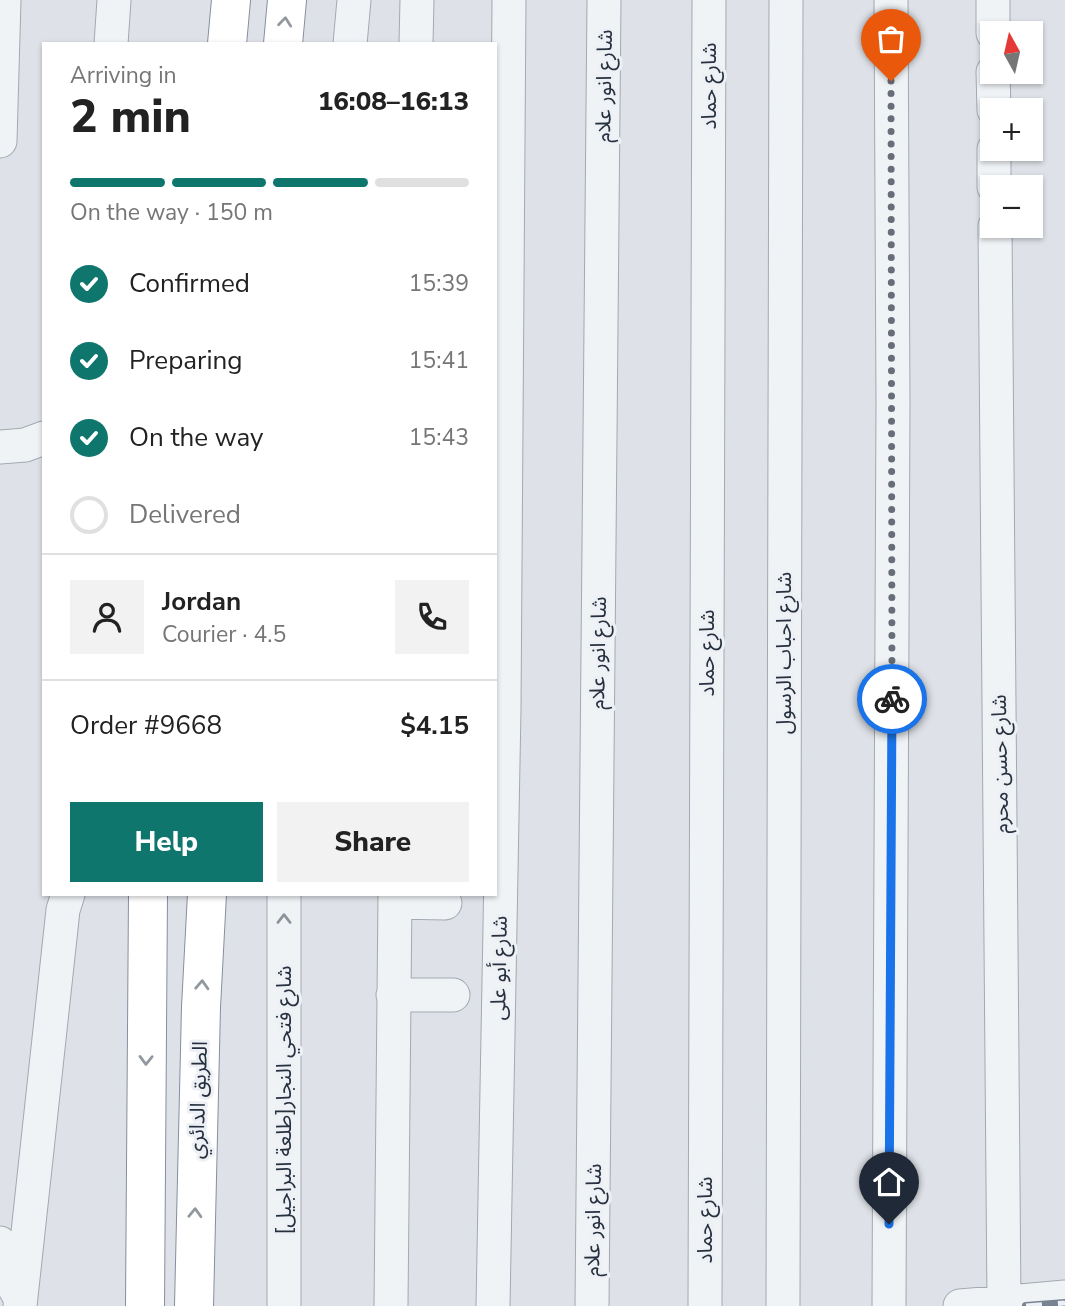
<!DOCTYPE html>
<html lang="en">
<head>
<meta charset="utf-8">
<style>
	body { margin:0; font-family:"Nunito Sans","Noto Sans Arabic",sans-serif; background:#f2f2f2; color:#222; height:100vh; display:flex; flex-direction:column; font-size:26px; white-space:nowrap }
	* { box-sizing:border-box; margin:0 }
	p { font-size:23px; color:#767676 }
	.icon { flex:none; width:38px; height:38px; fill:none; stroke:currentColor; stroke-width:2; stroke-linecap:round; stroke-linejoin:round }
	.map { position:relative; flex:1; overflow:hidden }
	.details { position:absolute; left:42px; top:42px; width:455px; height:854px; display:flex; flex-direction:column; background:#fff; border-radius:0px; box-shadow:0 2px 5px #0004 }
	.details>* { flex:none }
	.needle { width:46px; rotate:352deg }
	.buttons { position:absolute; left:980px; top:21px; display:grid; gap:14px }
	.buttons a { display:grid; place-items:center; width:63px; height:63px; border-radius:0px; background:#fff; box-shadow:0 2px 5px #0004; font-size:35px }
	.pin { position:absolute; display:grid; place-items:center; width:60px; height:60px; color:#fff; margin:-72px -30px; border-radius:50% 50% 50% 0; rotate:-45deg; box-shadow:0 0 7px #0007 }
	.pin .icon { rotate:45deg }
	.courier { position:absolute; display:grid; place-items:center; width:70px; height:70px; margin:-35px; border:5px solid #1a73e8; border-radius:50%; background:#fff; color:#222; box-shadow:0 2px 9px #0007 }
	.summary em { font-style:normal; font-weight:800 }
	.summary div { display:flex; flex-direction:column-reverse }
	.summary { display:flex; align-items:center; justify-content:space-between; height:119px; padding:0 28px }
	h1 { font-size:46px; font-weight:800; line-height:52px }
	.bar { display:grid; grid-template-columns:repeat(4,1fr); gap:10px 7px; align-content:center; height:84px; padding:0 28px }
	.bar i { height:9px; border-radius:5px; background:#e0e0e0 }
	.bar .current { background:#0f766e }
	.bar p { grid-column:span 4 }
	.line { display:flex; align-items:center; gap:18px; padding:0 28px; border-top:2px solid #e0e0e0 }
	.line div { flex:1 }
	.round { display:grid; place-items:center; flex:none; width:74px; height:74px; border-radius:0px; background:#f2f2f2 }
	ol { padding:0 28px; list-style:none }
	li { display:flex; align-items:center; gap:21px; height:77px }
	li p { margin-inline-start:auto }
	li .icon { padding:7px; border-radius:50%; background:#0f766e; color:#fff; stroke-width:4 }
	li:last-child { color:#767676 }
	li i { width:38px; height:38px; border:4px solid #e0e0e0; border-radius:50% }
	.primary-button { display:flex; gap:14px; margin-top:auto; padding:14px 28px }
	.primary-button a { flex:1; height:80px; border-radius:0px; background:#0f766e; color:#fff; font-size:28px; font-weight:800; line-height:80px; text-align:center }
	.primary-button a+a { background:#f2f2f2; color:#222 }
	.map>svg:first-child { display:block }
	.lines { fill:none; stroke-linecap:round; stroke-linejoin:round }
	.minor-casing { stroke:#a3a9b2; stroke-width:35 }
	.highway-casing { stroke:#858f9f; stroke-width:40 }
	.minor { stroke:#f0f3f6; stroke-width:33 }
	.highway { stroke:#fff; stroke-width:38 }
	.rail-casing { stroke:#778292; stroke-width:8 }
	.rail { stroke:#edf1f5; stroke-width:5; stroke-dasharray:16; stroke-linecap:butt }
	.oneway { stroke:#93989f }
	.oneway2 { stroke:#8c929a }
	.done { stroke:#676e7a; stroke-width:7; stroke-dasharray:0 12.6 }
	.route { stroke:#1a73e8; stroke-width:9 }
	.labels { text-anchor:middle; stroke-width:6; stroke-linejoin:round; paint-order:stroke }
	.street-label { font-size:21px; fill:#27303f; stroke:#edf1f5 }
</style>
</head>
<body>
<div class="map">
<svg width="1065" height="1306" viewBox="0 0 1065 1306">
	<rect width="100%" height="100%" fill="#dee2e8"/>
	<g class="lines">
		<defs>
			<path id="minor" d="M993 0V33
				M111 44 114 0
				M350 44 354 0
				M416 44 417 0
				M993 72 994 110
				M0 141 4 0
				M994 149V187
				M995 226 1004 1303
				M0 447 25 445 44 438
				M284 894V1306
				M395 902 445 903
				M393 995H453
				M0 1243 8 1276 19 1296
				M20 1306 63 910 68 894
				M391 1306 395 894
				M493 1306 504 709 509 0
				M592 1306 604 0
				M705 1306 709 0
				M783 1306 786 0
				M889 1306 893 403 891 0
				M960 1306 1065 1297"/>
			<path id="highway" d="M227 44 231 0
				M283 44 287 0
				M145 1306 148 894
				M194 1306 201 1007 207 894"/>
		</defs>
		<!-- minor casing -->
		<use href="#minor" class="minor-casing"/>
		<!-- highway casing -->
		<use href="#highway" class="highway-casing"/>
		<!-- minor -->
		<use href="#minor" class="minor"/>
		<!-- highway -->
		<use href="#highway" class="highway"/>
		<defs>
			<path id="rail" d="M1026 1306 1065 1303"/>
		</defs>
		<!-- rail casing -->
		<use href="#rail" class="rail-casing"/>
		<!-- rail -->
		<use href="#rail" class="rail"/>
	</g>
	<!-- one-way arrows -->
	<defs><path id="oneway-chevron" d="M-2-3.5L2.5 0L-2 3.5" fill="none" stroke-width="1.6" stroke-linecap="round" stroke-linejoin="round" transform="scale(1.75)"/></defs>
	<g class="oneway">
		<use href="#oneway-chevron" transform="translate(285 22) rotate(-84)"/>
		<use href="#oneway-chevron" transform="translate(202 985) rotate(-87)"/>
		<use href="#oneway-chevron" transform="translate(146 1060) rotate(91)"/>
		<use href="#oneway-chevron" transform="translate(195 1213) rotate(-88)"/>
	</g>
	<use class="oneway2" href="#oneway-chevron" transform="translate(284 919) rotate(-90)"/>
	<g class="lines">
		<!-- done -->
		<path class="done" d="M891 81 892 699"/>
		<!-- route -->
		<path class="route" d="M889 1224 892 699"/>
	</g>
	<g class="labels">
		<!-- street labels -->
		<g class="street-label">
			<text transform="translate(604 86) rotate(-89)" y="7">شارع انور علام</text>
			<text transform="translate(709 86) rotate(-90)" y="7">شارع حماد</text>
			<text transform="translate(598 653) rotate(-89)" y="7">شارع انور علام</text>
			<text transform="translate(707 653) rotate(-90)" y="7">شارع حماد</text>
			<text transform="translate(784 653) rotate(-90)" y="7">شارع احباب الرسول</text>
			<text transform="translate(1000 764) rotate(-91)" y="7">شارع حسن محرم</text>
			<text transform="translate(499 968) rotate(-89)" y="7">شارع أبو على</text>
			<text transform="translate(198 1100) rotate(-88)" y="7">الطريق الدائري</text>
			<text transform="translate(284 1100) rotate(-90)" y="7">شارع فتحي النجار[طلعة البراجيل]</text>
			<text transform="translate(593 1220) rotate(-89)" y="7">شارع انور علام</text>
			<text transform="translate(705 1220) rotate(-90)" y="7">شارع حماد</text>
		</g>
	</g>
</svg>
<div class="buttons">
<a><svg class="needle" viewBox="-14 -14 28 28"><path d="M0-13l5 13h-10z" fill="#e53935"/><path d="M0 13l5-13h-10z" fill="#767676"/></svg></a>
<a>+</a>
<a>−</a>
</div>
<div class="pin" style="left:891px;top:81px;background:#ea580c"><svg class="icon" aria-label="bag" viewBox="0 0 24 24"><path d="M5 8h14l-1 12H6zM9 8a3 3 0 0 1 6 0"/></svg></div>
<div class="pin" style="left:889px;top:1224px;background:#1f2937"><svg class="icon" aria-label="home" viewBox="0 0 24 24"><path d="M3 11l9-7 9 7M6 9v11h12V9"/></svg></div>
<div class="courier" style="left:892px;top:699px"><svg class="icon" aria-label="bike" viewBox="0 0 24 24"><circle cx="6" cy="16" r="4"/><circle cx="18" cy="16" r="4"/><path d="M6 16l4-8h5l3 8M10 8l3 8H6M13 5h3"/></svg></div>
<section class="details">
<div class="summary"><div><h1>2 min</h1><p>Arriving in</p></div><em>16:08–16:13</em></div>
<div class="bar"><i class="current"></i><i class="current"></i><i class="current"></i><i></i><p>On the way · 150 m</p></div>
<ol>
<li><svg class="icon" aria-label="check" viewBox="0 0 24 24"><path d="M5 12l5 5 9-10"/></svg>Confirmed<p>15:39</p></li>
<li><svg class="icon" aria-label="check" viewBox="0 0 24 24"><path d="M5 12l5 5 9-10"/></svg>Preparing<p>15:41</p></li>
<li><svg class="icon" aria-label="check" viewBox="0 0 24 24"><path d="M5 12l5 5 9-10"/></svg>On the way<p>15:43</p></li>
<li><i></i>Delivered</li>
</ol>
<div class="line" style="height:126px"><a class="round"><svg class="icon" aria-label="person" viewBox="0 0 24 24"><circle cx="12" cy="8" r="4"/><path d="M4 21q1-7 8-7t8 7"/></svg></a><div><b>Jordan</b><p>Courier · 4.5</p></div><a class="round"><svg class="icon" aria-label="phone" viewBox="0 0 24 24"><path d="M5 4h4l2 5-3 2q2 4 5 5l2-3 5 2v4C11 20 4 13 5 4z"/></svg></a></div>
<div class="line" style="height:91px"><div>Order #9668</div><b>$4.15</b></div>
<div class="primary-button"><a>Help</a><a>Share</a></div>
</section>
</div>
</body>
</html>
